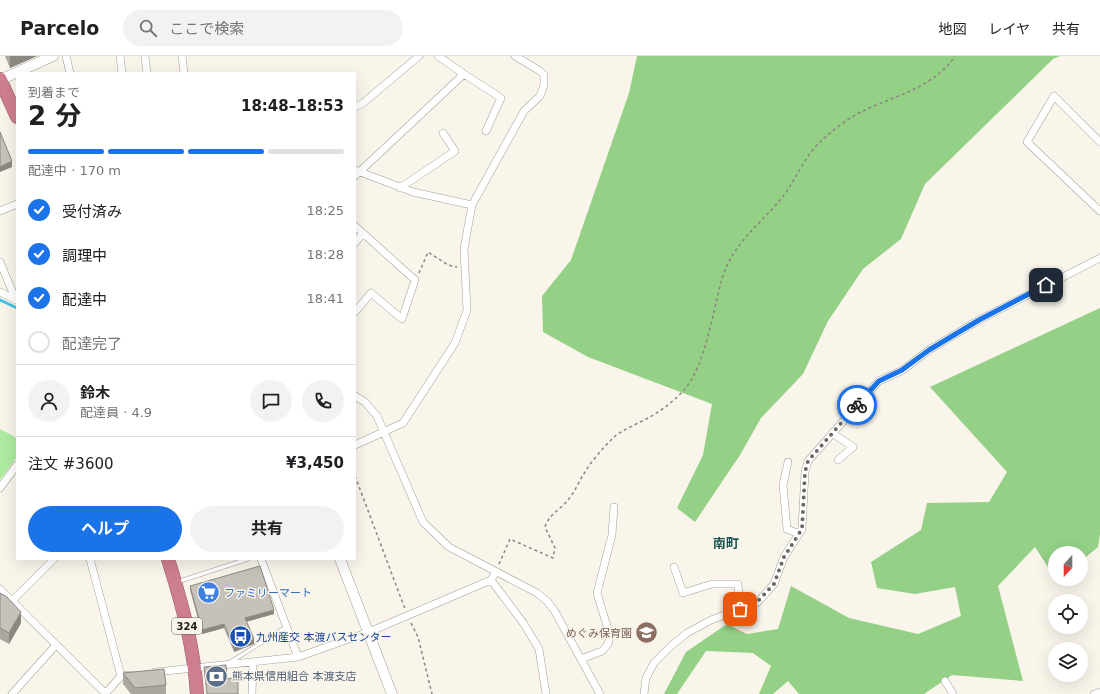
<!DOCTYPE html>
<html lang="ja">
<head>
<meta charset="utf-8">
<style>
	body { margin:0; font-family:"DejaVu Sans","Noto Sans JP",sans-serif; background:#f2f2f2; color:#202124; height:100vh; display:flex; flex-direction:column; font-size:15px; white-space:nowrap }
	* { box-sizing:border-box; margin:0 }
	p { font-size:13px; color:#757577 }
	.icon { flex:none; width:22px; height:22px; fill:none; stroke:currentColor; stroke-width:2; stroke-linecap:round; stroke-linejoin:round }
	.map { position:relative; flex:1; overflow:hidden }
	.drawer { position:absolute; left:16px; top:16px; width:340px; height:488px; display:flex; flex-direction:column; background:#fff; border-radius:0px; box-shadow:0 4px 16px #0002 }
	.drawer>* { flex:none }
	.needle { width:26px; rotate:201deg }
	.fabs { position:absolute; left:1048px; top:490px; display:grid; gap:8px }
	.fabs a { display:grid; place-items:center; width:40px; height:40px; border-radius:50%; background:#fff; box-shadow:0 4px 16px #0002; font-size:20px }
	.pin { position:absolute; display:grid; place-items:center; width:34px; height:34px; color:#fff; margin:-17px; border-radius:8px; box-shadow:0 2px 6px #0006 }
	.courier { position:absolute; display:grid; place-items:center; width:40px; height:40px; margin:-20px; border:3px solid #1a73e8; border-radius:50%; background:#fff; color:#222; box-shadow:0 1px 5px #0007 }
	.head em { font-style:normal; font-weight:700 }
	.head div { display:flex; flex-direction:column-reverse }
	.head { display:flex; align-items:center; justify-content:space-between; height:68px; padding:0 12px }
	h1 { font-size:26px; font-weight:700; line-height:30px }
	.bar { display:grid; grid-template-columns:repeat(4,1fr); gap:6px 4px; align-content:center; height:48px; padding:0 12px }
	.bar i { height:5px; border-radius:3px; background:#e0e0e0 }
	.bar .active { background:#1a73e8 }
	.bar p { grid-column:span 4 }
	.line { display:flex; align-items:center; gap:10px; padding:0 12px; border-top:1px solid #e0e0e0 }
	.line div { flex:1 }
	.round { display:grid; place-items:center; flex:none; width:42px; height:42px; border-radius:21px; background:#f2f2f2 }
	ol { padding:0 12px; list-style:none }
	li { display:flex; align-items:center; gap:12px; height:44px }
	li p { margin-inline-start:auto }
	li .icon { padding:4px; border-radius:50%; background:#1a73e8; color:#fff; stroke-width:4 }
	li:last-child { color:#757577 }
	li i { width:22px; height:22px; border:2px solid #e0e0e0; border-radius:50% }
	.action { display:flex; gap:8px; margin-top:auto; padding:8px 12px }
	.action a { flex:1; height:46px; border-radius:24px; background:#1a73e8; color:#fff; font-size:16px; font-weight:700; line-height:46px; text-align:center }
	.action a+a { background:#f2f2f2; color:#202124 }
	header { display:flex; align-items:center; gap:24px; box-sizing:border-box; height:56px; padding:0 20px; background:#fff; border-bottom:1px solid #e0e0e0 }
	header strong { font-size:19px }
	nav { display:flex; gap:22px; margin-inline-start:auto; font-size:14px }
	.search { width:280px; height:36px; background:#f2f2f2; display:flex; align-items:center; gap:10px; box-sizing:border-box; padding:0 14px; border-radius:22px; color:#757577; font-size:15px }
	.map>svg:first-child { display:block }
	.green { fill:#afeba1 }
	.forest { fill:#94d086 }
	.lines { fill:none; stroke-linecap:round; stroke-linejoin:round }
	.stream { stroke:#3ec2e2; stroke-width:2.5 }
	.lane-casing { stroke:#a49f96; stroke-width:4.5 }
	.street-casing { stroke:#a49f96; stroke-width:8 }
	.secondary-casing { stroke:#a49f96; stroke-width:11 }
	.highway-casing { stroke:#915c68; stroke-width:14 }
	.path { stroke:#88857f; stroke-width:1.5; stroke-dasharray:3 3; stroke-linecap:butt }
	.lane { stroke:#fff; stroke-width:3.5 }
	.street { stroke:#fff; stroke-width:7 }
	.secondary { stroke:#fff; stroke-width:10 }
	.highway { stroke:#ce7e91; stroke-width:13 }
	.wall { fill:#aba79f }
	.shaded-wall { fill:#8b8882 }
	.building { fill:#c7c2b9; stroke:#8b8882 }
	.done { stroke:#6c6964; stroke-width:4; stroke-dasharray:0 7.2 }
	.route { stroke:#1a73e8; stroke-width:5 }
	.labels { text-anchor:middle; stroke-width:3; stroke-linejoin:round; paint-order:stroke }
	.shield { fill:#f9f5eb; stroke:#615e59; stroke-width:1 }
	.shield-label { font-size:10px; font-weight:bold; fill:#201e1b }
	.shop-label { font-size:11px; fill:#366cbe; stroke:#f9f5eb; text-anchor:start }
	.education-label { font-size:11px; fill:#785e54; stroke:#f9f5eb; text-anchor:end }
	.transit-label { font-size:11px; fill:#164399; stroke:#f9f5eb; text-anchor:start }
	.service-label { font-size:11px; fill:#4e5e75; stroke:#f9f5eb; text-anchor:start }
	.quarter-label { font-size:13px; font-weight:bold; fill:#195552; stroke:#f9f5eb }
</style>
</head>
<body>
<header>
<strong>Parcelo</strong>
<div class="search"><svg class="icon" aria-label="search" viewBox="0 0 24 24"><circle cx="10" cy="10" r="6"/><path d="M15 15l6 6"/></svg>ここで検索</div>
<nav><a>地図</a><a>レイヤ</a><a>共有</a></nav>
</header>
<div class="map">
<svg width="1100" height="638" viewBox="0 0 1100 638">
	<rect width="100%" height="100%" fill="#f9f5eb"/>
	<!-- green -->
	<path class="green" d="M0 373 17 382V401L0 424Z"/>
	<!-- forest -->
	<path class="forest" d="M637 0H1060L1053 3 925 128 901 183 863 213 828 265 803 318 761 362 740 399 695 466 677 452 703 399 712 348 588 301 543 276 542 240 571 204 629 37Z
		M1100 252V478L1098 491 1081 505V497H1055V522L1035 491 998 530 1023 625 952 619 924 638H799L788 625 773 638H759L771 610 753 597 706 595 677 638H664L686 596 727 568 747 578 778 573 791 530 849 562 918 578 961 560 955 531 915 538 877 532 871 506 921 474 927 447 989 446 1007 416 930 331Z"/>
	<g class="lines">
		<!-- stream -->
		<path class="stream" d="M0 244 17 252"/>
		<defs>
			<path id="lane" d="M177 526 248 503
				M229 607 286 571"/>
			<path id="street" d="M66 0 70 17
				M120 0 122 17
				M145 0 147 17
				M182 0 184 17
				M438 0 464 18
				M355 51 363 47 419 0
				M1100 86 1054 40 1027 86 1100 155
				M355 114 413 136 472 149
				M355 120 464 18 501 42 486 75
				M400 132 455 95 443 77
				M0 155 17 148
				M355 170 415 224 402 263 371 237 355 256
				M355 187 363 177
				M0 206 16 244
				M0 236 16 244
				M355 340 365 346 377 360 423 466 449 491 537 537 547 545 554 554 600 638
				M832 377 853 391 838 404
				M355 389 403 367 455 287 467 254 464 193 472 149 524 55 540 40 544 29V19L540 15 515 0
				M788 406 783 429 787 473 799 478
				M0 432 17 409
				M90 503 121 620
				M261 503 298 601
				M674 511 683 537 712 528H738L740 553
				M491 524 524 568 539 593 546 638
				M0 533 106 638
				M12 545 54 503
				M581 603 602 595 608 588 610 580 597 537 612 479 614 451
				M156 616 298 601 369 576 491 524 495 517
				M945 625 953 638
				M12 638 56 589
				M105 638 121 620 131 619
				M252 638 253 606
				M644 638 646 622 654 607 671 590 687 577 711 564 757 547 774 528 784 501 802 473 805 416 808 405 879 325 903 314 929 294 979 264 1100 202
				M1094 638 1100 636"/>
			<path id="secondary" d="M0 24 53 0
				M340 503 392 638"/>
			<path id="highway" d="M0 23 17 61
				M168 503C182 548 194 591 197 638"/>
		</defs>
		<!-- lane casing -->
		<use href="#lane" class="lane-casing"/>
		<!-- street casing -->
		<use href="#street" class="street-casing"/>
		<!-- secondary casing -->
		<use href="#secondary" class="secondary-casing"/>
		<!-- highway casing -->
		<use href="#highway" class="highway-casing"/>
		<!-- path -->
		<path class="path" d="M419 217 428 196 448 209 457 211
			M355 420 405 553
			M499 508 510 483 553 502 555 492 545 471C549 458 560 454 568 444 575 436 579 425 585 416 592 404 604 391 614 381 624 373 637 368 648 362 661 355 674 345 684 334 705 311 713 254 722 223 734 183 764 167 787 135 797 120 804 103 817 89 829 77 844 65 859 57 892 40 933 33 955 0
			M411 567 418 581 432 638"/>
		<!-- lane -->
		<use href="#lane" class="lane"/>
		<!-- street -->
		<use href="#street" class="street"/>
		<!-- secondary -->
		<use href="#secondary" class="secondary"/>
		<!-- highway -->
		<use href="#highway" class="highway"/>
	</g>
	<!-- wall -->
	<path class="wall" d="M5 0H37L10 12Z
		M190 530 274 558 246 566 254 588 234 596 224 572 202 578 190 534Z
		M0 537 21 567 9 588 0 583Z
		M123 617 166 629V638H131L123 628Z"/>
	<!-- shaded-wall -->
	<path class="shaded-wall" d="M10 0H37L10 12Z
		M12 105V111L0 116V111Z
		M274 554V558L245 566V562Z
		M21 556V567L9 588V577Z
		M224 568V572L202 578V574Z
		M254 583V588L234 596V592Z"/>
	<!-- building -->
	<path class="building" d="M0 76 12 105 0 111Z
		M260 510 274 554 245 562 254 583 234 592 224 568 202 574 190 530Z
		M0 537 7 541 21 556 9 577 0 572Z
		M226 609 227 623 238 621V638H207L204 611Z
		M164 613 166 629 135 632 123 617Z"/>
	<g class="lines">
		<!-- done -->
		<path class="done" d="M740 553 756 547 774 528 784 501 802 473 805 416 808 405 857 349"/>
		<!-- route -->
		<path class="route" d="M857 349 879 325 902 314 929 294 979 264 1046 229"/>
	</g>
	<!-- icons -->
	<defs>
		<symbol id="supermarket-disc" viewBox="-11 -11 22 22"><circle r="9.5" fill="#3f7fe0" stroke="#f9f5eb"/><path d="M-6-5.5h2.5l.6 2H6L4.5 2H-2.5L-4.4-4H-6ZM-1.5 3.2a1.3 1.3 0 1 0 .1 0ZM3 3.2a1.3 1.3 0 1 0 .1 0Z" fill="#fff"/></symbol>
		<symbol id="school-disc" viewBox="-11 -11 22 22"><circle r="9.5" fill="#8d6e63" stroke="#f9f5eb"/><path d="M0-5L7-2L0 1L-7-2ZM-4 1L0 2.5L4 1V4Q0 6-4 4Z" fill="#fff"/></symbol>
		<symbol id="bus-disc" viewBox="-11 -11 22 22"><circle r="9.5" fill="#1a4fb4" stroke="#f9f5eb"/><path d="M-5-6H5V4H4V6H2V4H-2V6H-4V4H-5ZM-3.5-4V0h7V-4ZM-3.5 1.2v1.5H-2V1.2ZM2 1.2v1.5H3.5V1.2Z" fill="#fff"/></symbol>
		<symbol id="bank-disc" viewBox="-11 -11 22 22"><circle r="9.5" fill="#5c6f8a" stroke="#f9f5eb"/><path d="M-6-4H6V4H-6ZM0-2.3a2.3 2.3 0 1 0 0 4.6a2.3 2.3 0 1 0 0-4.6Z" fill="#fff"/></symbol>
	</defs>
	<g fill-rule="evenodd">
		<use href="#supermarket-disc" x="196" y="524" width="25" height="25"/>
		<use href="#school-disc" x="634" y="564" width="25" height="25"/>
		<use href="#bus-disc" x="228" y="568" width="25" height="25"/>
		<use href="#bank-disc" x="204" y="608" width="25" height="25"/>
	</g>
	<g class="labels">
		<!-- shield labels -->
		<rect class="shield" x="172" y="562" width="30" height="16" rx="3"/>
		<g class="shield-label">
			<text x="187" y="574">324</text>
		</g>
		<!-- shop labels -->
		<g class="shop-label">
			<text x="224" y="541">ファミリーマート</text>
		</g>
		<!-- education labels -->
		<g class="education-label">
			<text x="632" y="581">めぐみ保育園</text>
		</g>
		<!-- transit labels -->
		<g class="transit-label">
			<text x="256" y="585">九州産交 本渡バスセンター</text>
		</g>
		<!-- service labels -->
		<g class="service-label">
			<text x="232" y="624">熊本県信用組合 本渡支店</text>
		</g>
		<!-- quarter labels -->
		<g class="quarter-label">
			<text x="726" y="492">南町</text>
		</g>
	</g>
</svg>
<div class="fabs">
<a><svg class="needle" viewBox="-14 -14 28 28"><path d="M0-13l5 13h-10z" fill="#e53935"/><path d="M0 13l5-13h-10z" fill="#757577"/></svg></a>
<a><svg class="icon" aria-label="locate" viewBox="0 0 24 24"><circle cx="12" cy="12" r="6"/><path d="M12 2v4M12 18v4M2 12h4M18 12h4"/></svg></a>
<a><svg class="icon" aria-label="layers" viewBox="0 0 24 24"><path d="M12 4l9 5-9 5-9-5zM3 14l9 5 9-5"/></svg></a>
</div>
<div class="pin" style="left:740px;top:553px;background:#ea580c"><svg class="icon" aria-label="bag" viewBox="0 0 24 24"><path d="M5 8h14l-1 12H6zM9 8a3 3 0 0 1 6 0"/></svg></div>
<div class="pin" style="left:1046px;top:229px;background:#1f2937"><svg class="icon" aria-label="home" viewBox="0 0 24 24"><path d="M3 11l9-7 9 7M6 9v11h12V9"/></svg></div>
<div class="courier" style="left:857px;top:349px"><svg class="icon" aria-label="bike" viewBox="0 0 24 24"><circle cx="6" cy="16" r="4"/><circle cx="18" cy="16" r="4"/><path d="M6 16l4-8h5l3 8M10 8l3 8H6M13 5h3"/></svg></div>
<section class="drawer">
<div class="head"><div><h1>2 分</h1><p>到着まで</p></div><em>18:48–18:53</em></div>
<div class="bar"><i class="active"></i><i class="active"></i><i class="active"></i><i></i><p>配達中 · 170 m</p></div>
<ol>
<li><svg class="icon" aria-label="check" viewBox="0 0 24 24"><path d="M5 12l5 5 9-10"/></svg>受付済み<p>18:25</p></li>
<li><svg class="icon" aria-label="check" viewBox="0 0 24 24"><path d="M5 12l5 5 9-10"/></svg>調理中<p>18:28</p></li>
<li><svg class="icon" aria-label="check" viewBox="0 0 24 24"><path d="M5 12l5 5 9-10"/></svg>配達中<p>18:41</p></li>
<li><i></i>配達完了</li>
</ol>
<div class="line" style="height:72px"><a class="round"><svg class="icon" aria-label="person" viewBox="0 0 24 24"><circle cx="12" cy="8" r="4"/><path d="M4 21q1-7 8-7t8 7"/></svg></a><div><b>鈴木</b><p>配達員 · 4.9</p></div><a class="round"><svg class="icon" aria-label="chat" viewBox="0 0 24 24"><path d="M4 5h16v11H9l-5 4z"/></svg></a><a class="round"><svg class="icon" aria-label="phone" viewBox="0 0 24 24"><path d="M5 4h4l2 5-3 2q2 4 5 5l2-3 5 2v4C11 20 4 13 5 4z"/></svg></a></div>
<div class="line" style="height:52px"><div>注文 #3600</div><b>¥3,450</b></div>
<div class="action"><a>ヘルプ</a><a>共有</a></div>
</section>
</div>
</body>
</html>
